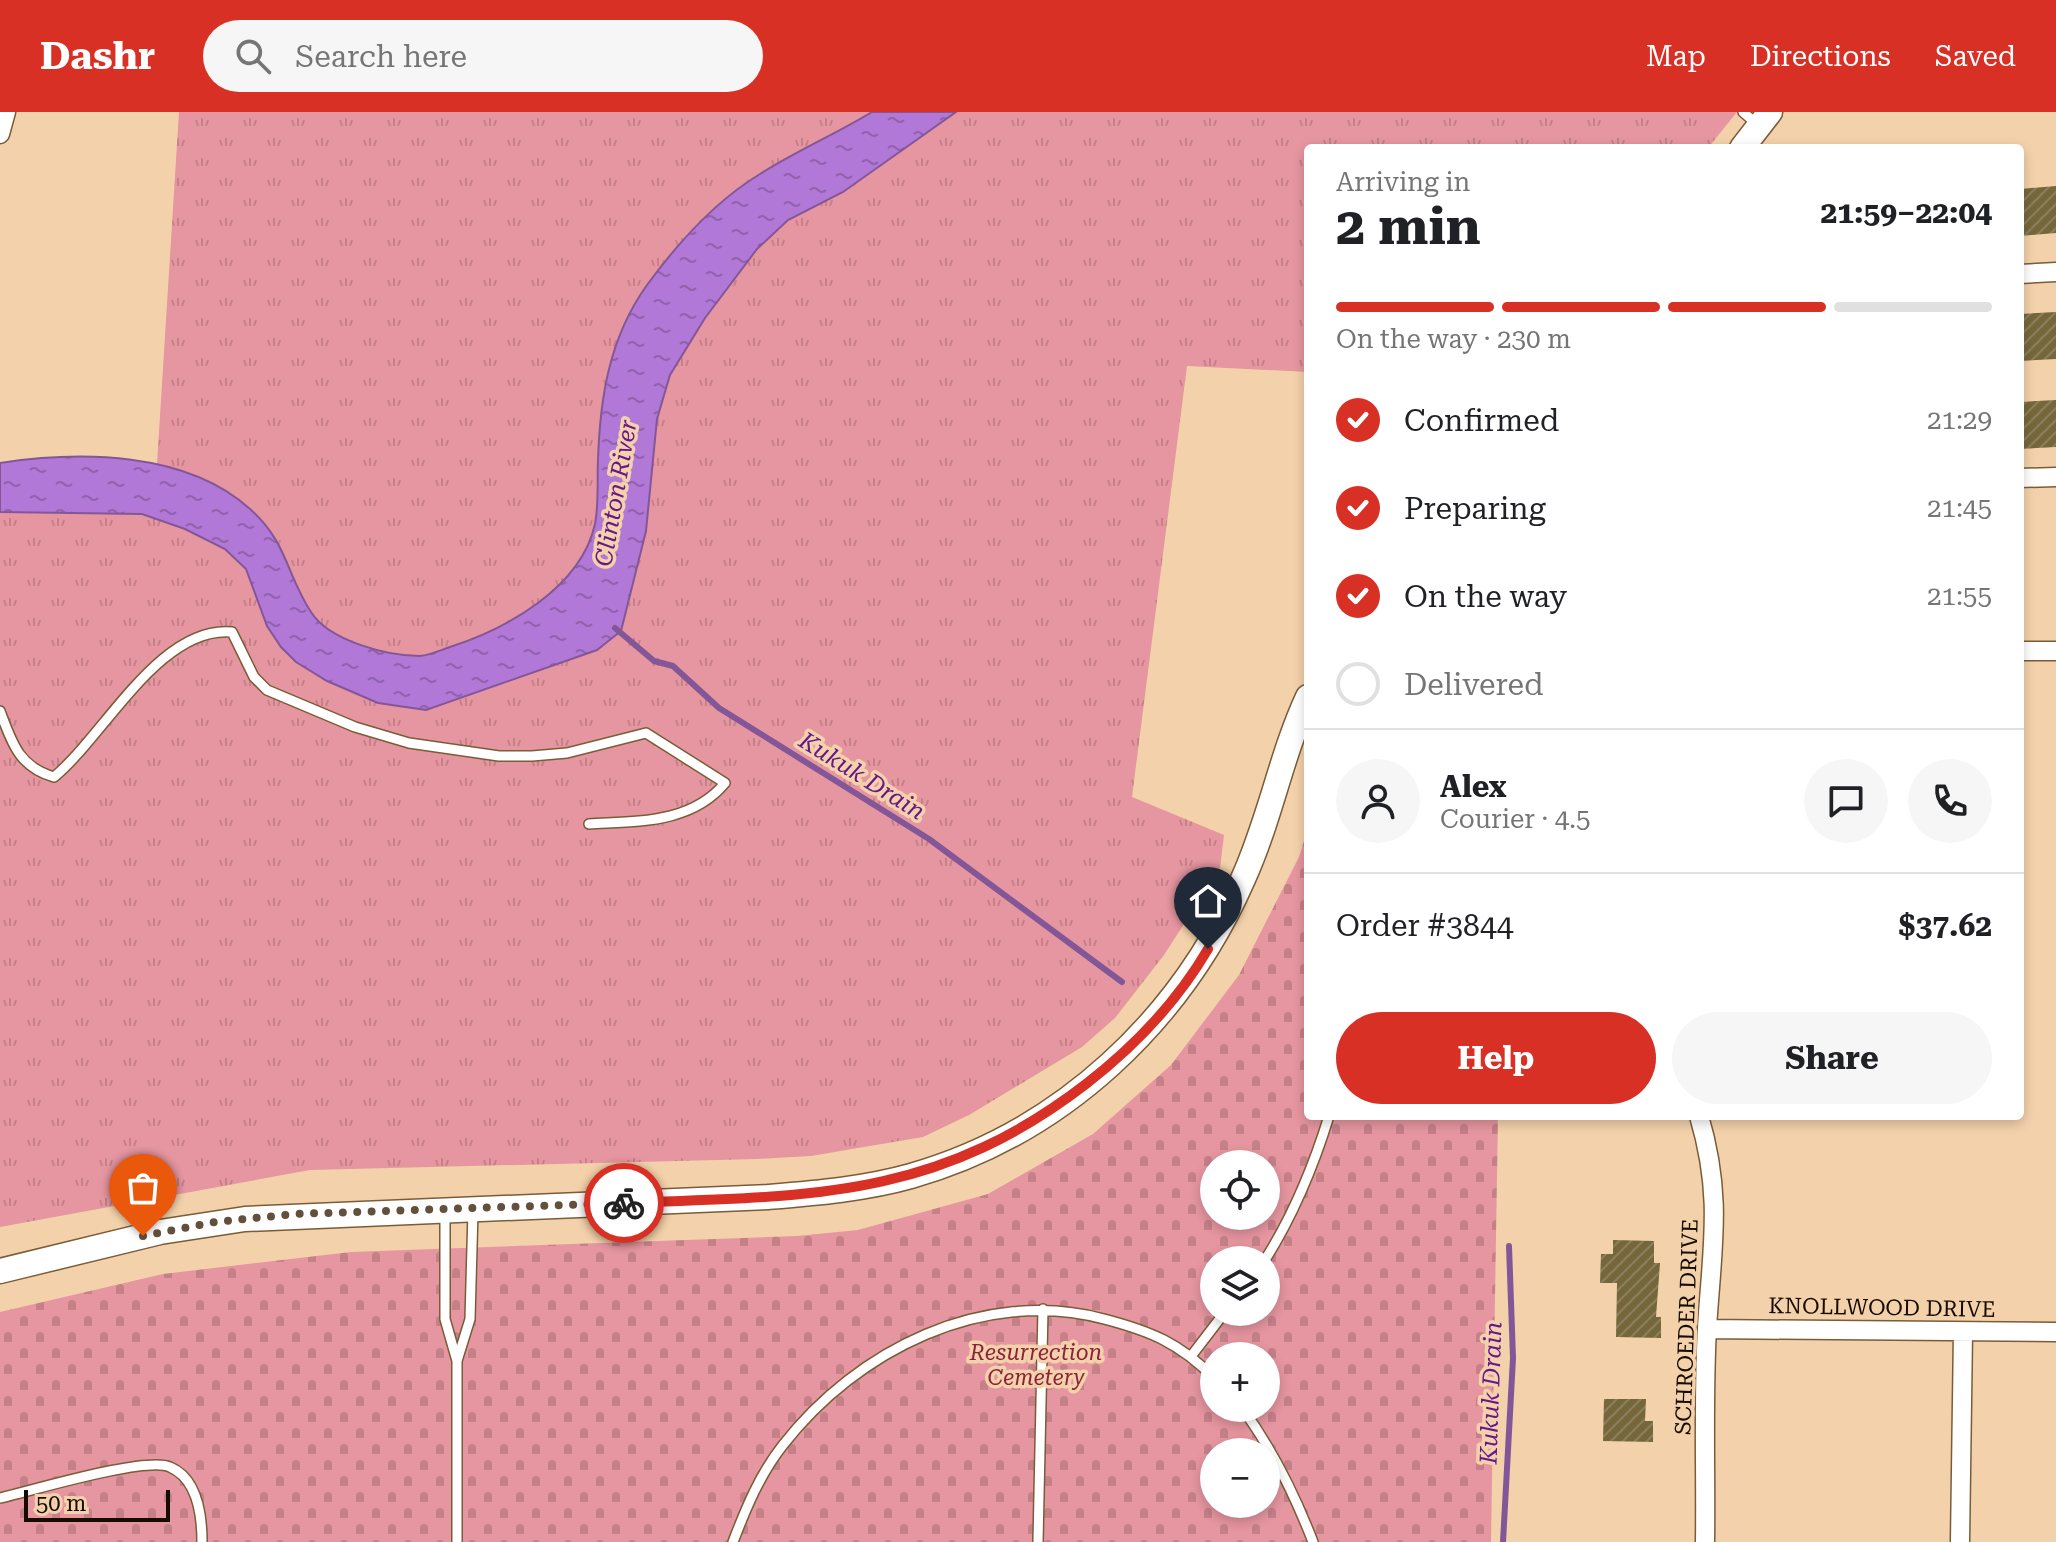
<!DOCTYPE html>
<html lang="en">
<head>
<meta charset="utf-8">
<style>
	body { margin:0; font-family:"Roboto Serif",serif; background:#f6f6f6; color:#202124; height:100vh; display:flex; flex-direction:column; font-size:30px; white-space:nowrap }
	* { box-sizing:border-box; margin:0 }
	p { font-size:26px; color:#757577 }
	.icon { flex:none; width:44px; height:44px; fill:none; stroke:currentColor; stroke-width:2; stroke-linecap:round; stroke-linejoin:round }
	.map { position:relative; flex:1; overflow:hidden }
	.details { position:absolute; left:1304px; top:32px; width:720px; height:976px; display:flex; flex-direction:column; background:#fff; border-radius:8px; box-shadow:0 4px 12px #0003 }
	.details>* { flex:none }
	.fabs { position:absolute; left:1200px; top:1038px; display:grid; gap:16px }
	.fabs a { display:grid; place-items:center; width:80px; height:80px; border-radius:50%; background:#fff; box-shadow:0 4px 12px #0003; font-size:40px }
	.scale { position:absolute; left:24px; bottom:20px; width:146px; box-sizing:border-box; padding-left:8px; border:4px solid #160a01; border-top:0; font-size:22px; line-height:28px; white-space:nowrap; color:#160a01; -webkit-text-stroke:6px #f3d1aa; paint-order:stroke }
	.pin { position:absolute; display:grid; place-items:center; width:68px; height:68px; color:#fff; margin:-82px -34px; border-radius:50% 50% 50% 0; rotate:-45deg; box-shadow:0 0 8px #0007 }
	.pin .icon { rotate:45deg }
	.courier { position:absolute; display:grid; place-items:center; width:80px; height:80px; margin:-40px; border:6px solid #d93025; border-radius:50%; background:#fff; color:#222; box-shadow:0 2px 10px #0007 }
	.headline em { font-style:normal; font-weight:700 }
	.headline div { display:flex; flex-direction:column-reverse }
	.headline { display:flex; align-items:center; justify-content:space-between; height:136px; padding:0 32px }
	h1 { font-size:52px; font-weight:700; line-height:60px }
	.bar { display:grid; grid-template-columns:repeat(4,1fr); gap:12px 8px; align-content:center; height:96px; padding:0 32px }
	.bar i { height:10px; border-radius:6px; background:#e0e0e0 }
	.bar .on { background:#d93025 }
	.bar p { grid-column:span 4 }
	.line { display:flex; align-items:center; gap:20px; padding:0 32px; border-top:2px solid #e0e0e0 }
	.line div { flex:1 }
	.round { display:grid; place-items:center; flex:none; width:84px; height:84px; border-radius:42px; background:#f6f6f6 }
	ol { padding:0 32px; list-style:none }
	li { display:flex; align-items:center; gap:24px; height:88px }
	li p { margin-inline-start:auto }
	li .icon { padding:8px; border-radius:50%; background:#d93025; color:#fff; stroke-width:4 }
	li:last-child { color:#757577 }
	li i { width:44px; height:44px; border:4px solid #e0e0e0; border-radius:50% }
	.primary-button { display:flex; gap:16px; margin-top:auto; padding:16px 32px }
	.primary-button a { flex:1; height:92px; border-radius:48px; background:#d93025; color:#fff; font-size:32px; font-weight:700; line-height:92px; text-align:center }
	.primary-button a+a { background:#f6f6f6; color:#202124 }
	header { display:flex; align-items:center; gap:48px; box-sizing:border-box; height:112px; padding:0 40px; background:#d93025; color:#fff }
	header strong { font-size:38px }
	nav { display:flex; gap:44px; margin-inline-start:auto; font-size:28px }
	.search { width:560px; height:72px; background:#f6f6f6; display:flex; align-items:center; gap:20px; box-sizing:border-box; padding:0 28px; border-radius:44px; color:#757577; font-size:30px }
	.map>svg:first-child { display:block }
	.grass { fill:url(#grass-tufts) }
	.cemetery { fill:url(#cemetery-stones); fill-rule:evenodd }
	.water { fill:url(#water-ripples); stroke:#835797; stroke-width:2 }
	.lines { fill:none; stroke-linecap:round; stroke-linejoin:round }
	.stream { stroke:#835797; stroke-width:6 }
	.building { fill:url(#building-hatch) }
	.lane-casing { stroke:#7a5c38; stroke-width:12 }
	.street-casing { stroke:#7a5c38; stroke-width:21 }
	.secondary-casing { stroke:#7a5c38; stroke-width:27 }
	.lane { stroke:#fff; stroke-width:9 }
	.street { stroke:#fff; stroke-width:18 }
	.secondary { stroke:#fff; stroke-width:24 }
	.done { stroke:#63503c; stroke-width:8; stroke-dasharray:0 14.4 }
	.route { stroke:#d93025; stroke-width:10 }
	.labels { text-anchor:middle; stroke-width:7; stroke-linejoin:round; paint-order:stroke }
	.street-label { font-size:22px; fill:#160a01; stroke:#f3d1aa }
	.park-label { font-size:22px; font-style:italic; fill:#8c213c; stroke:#f3d1aa }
	.water-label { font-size:24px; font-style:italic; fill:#65178b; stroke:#f3d1aa }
</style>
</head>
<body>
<header>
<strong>Dashr</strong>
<div class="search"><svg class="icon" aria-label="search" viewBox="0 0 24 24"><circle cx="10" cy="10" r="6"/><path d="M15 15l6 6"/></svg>Search here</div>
<nav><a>Map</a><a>Directions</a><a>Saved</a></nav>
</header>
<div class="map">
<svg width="2056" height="1430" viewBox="0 0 2056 1430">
	<defs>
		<pattern id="grass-tufts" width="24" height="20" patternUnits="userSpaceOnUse" patternTransform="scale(2)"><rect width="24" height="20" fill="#e696a0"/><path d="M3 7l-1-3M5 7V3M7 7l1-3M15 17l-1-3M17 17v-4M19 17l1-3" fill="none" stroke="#c58088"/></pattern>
		<pattern id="cemetery-stones" width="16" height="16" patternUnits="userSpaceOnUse" patternTransform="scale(2)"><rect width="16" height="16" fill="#e696a0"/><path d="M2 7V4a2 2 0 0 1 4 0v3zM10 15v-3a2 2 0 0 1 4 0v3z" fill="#c58088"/></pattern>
		<pattern id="water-ripples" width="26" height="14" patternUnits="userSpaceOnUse" patternTransform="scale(2)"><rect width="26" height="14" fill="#b278d7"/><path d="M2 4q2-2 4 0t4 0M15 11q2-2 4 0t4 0" fill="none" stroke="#9061ac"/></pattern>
		<pattern id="building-hatch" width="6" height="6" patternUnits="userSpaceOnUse" patternTransform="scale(2)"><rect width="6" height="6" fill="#76673b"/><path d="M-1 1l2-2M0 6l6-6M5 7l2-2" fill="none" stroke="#8a7f5f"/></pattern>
	</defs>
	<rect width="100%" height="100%" fill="#f3d1aa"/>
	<!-- grass -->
	<path class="grass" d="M179 0H1737L1708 36H1308V260L1187 254 1132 685 1224 723 1220 756 1164 843 1115 906 1082 935 969 1003 923 1025 811 1044 757 1047 310 1058 0 1115V400L142 402 157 352Z"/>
	<!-- cemetery -->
	<path class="cemetery" d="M1308 716V1004H1498L1491 1430H0V1200L163 1162 351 1140 797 1124 858 1118 988 1082 1093 1022 1171 953 1239 863 1299 745ZM1214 1052H1266V1104H1214ZM1214 1148H1266V1200H1214ZM1214 1244H1266V1296H1214ZM1214 1340H1266V1392H1214Z"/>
	<!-- water -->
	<path class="water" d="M872 0H956L843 80 788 108 757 137 705 206 670 263 657 307 646 419 621 519 597 538 426 598 378 591 327 569 296 550 281 535 267 514 246 457 225 437 185 417 142 402 0 400V351C80 339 186 339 250 397 288 431 286 462 311 500 329 529 388 544 420 544 430 543 441 538 450 535 506 517 581 476 595 412 599 392 597 369 598 348 600 286 609 226 647 173 677 132 717 88 760 62 796 39 836 22 872 0Z"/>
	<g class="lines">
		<!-- stream -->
		<path class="stream" d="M615 516 654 549 673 554 719 596 929 727 1122 870
			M1503 1430 1513 1246 1509 1134"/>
	</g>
	<!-- building -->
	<path class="building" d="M2056 74V121L2020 124V77Z
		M2056 200V247L2020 249V202Z
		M2056 288V335L2020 337V290Z
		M1613 1128 1654 1129V1151H1660L1656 1205H1661V1226L1616 1225 1617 1171H1600L1601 1142H1613Z
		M1604 1287H1646L1645 1309H1653V1330L1603 1329Z"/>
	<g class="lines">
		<defs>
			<path id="lane" d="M1743 0 1759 14
				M0 599C12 631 19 655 54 665 104 624 160 513 232 520L254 565 267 578 355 615 409 631 499 644H532L567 641 646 621 725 671C691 712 637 709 589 712
				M445 1101V1207L457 1249 470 1207 473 1099
				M1265 1148C1294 1102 1313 1056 1329 1004
				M1192 1243 1225 1200
				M1242 1296C1273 1338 1294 1381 1313 1430
				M0 1386C31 1379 146 1344 170 1355 198 1367 202 1403 202 1430
				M457 1430V1249
				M733 1430C746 1396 760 1362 783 1333 857 1238 983 1175 1104 1207 1150 1219 1180 1231 1214 1266
				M1038 1430 1043 1197"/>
			<path id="street" d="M0 22 6 0
				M2020 162 2056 160
				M2020 366 2056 365
				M2020 539H2056
				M1699 1004C1723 1085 1712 1135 1707 1216 1703 1287 1706 1359 1705 1430
				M1707 1217 2056 1220
				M1960 1430 1963 1220"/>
			<path id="secondary" d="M1742 36 1770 0
				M0 1159 160 1120 245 1107 768 1085C816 1081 865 1077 911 1064 1062 1021 1181 908 1243 767 1270 708 1281 643 1308 585"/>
		</defs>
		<!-- lane casing -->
		<use href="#lane" class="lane-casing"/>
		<!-- street casing -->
		<use href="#street" class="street-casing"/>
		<!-- secondary casing -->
		<use href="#secondary" class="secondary-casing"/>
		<!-- lane -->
		<use href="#lane" class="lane"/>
		<!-- street -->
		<use href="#street" class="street"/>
		<!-- secondary -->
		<use href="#secondary" class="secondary"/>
	</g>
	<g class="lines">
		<!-- done -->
		<path class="done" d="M143 1124 215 1110 295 1102 624 1091"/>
		<!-- route -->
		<path class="route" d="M624 1091C806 1084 934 1089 1086 972 1135 934 1177 890 1208 837"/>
	</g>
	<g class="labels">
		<!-- street labels -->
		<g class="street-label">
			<text transform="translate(1882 1195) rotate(1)" y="8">KNOLLWOOD DRIVE</text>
			<text transform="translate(1686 1215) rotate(-88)" y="8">SCHROEDER DRIVE</text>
		</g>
		<!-- park labels -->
		<g class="park-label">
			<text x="1036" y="1248">Resurrection<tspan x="1036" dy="25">Cemetery</tspan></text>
		</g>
		<!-- water labels -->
		<g class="water-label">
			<text transform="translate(616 381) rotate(-80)" y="8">Clinton River</text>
			<text transform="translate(862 664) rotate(32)" y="8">Kukuk Drain</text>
			<text transform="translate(1491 1281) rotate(-88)" y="8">Kukuk Drain</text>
		</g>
	</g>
</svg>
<div class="fabs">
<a><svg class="icon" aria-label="locate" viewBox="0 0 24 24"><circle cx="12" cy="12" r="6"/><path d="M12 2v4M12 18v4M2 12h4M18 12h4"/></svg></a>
<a><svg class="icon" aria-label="layers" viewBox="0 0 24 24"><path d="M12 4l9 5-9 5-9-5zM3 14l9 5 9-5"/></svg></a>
<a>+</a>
<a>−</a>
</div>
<div class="scale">50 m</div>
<div class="pin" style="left:143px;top:1124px;background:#ea580c"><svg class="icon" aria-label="bag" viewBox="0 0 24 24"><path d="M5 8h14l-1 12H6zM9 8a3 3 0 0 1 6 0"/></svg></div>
<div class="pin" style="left:1208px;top:837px;background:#1f2937"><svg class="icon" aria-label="home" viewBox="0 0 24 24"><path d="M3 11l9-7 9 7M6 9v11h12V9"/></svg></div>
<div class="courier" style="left:624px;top:1091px"><svg class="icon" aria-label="bike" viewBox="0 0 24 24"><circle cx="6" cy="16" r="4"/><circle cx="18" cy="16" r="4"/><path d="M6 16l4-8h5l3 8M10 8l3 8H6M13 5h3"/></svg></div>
<section class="details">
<div class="headline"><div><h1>2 min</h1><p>Arriving in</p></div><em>21:59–22:04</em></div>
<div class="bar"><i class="on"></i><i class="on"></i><i class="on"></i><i></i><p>On the way · 230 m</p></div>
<ol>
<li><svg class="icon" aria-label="check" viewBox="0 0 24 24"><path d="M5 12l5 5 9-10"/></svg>Confirmed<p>21:29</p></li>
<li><svg class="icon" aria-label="check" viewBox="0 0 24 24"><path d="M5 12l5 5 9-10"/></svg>Preparing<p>21:45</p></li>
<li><svg class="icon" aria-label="check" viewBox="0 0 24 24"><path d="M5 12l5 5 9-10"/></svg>On the way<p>21:55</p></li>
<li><i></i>Delivered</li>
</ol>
<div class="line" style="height:144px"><a class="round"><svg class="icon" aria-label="person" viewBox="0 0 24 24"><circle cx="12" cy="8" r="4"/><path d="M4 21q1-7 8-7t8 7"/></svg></a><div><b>Alex</b><p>Courier · 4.5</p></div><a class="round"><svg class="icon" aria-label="chat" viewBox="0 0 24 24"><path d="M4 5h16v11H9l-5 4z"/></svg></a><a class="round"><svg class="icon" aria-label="phone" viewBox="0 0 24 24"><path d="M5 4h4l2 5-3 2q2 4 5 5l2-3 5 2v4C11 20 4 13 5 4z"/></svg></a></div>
<div class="line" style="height:104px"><div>Order #3844</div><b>$37.62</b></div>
<div class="primary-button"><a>Help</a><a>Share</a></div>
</section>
</div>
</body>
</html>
